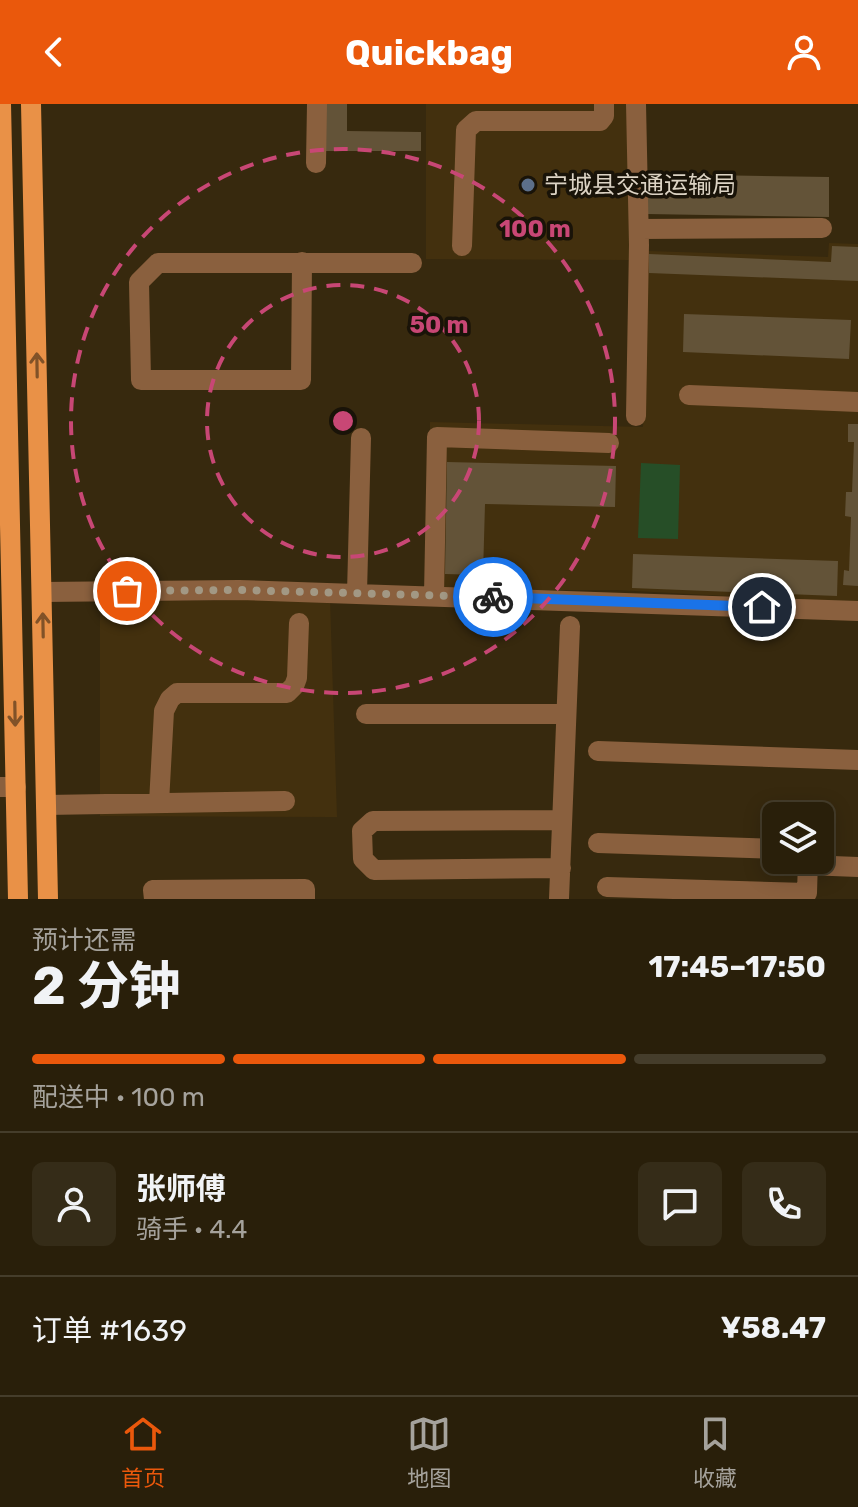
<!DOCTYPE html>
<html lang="zh">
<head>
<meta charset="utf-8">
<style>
	body { margin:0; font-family:Rubik,"Noto Sans SC",sans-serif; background:#352c18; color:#f1f3f6; height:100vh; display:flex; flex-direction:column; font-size:30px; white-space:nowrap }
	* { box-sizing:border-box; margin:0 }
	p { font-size:26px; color:#a5a29c }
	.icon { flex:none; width:44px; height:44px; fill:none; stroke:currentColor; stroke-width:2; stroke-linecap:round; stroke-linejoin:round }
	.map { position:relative; height:795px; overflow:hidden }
	.details { display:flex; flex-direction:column; background:#291f0a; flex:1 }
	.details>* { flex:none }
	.tools { position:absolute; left:762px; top:698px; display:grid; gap:16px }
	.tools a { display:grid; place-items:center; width:72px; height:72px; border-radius:12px; background:#291f0a; box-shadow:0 4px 20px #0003,0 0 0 2px #453d2b; font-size:40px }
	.pin { position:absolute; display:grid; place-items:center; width:68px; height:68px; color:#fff; margin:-34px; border:4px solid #fff; border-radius:50%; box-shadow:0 2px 8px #0007 }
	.courier { position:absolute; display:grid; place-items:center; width:80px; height:80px; margin:-40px; border:6px solid #1a73e8; border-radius:50%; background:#fff; color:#222; box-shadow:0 2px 10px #0007 }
	.summary em { font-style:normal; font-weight:700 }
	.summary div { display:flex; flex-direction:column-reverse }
	.summary { display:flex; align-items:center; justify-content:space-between; height:136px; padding:0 32px }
	h1 { font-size:52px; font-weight:700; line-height:60px }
	.bar { display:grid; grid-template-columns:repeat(4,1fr); gap:12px 8px; align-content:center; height:96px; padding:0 32px }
	.bar i { height:10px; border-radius:6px; background:#453d2b }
	.bar .on { background:#ea580c }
	.bar p { grid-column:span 4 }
	.line { display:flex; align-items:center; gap:20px; padding:0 32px; border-top:2px solid #453d2b }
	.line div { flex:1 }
	.round { display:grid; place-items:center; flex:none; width:84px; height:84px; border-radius:12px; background:#352c18 }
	header { display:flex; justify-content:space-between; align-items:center; height:104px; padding:0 32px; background:#ea580c; color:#fff; font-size:36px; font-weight:700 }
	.tabs { display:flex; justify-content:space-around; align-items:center; height:112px; border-top:2px solid #453d2b; background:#291f0a; font-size:22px; color:#a5a29c }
	.tabs a { display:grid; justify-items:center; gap:4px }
	.tabs .on { color:#ea580c }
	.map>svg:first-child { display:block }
	.built { fill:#43300e }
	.green { fill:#264e27 }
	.building { fill:#635338 }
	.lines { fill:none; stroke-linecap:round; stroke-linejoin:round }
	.minor { stroke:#8a603e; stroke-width:20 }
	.major { stroke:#e99147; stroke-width:20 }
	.oneway { stroke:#815228 }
	.done { stroke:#a29884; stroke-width:8; stroke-dasharray:0 14.4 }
	.route { stroke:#1a73e8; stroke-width:10 }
	.ring { fill:none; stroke:#c84775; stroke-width:4; stroke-dasharray:14 10 }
	.service-dot { fill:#5c6f8a; stroke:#191308; stroke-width:3 }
	.labels { text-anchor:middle; stroke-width:7; stroke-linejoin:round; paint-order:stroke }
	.poi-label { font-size:24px; fill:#dcd3c4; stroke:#191308; text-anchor:start }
	.centre { fill:#c84775; stroke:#191308; stroke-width:4 }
	.ring-label { font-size:24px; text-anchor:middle; font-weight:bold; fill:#c84775; stroke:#191308; stroke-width:7; stroke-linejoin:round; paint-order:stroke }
</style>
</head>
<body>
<header><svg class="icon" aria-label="back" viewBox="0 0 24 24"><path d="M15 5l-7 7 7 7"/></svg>Quickbag<svg class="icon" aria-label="person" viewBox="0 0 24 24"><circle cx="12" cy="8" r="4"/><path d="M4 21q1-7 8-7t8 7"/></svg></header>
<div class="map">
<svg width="858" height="795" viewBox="0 0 858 795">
	<rect width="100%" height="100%" fill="#37290e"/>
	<!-- built -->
	<path class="built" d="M426 0H626L634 156 426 155Z
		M829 139 858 140V499L616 486H430V318L643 323 648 147 828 153Z
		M330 495 337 713 100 712V498Z"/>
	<!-- green -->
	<path class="green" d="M641 359 680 361 678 435 638 434Z"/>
	<!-- building -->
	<path class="building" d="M326 0H347V27L421 28V47H326Z
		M648 70 829 73V113L647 110Z
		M832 142 858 143V177L649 169V150L831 158Z
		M684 210 851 216 849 255 683 248Z
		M848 320H858V482L843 481 844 466 849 467 851 413 845 412 846 388H852L854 338H848Z
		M447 358 616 362 615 403 485 400 483 471 445 470Z
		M633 450 838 457 837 492 632 484Z"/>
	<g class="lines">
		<!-- minor -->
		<path class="minor" d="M636 0 639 141 636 312
			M316 59 317 0
			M639 125 822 124
			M462 142 466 26 476 17H600L604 12V0
			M302 158 301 276H141L139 178 158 159H412
			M689 291 858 298
			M42 488 239 486 858 507
			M357 489 361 334
			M434 491 437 333 609 339
			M366 610H566
			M598 647 858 656
			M0 683H16
			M159 699 164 607 170 595 177 589H287L294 582 297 574 299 519
			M46 701 285 697
			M598 739 776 745
			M807 761 858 763
			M561 764 374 766 363 755 362 727 373 717 562 716
			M607 783 807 789 808 756
			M154 795 153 786 305 785V795
			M559 795 570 522"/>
		<!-- major -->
		<path class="major" d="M1 0 18 795
			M31 0 48 795"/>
	</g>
	<!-- one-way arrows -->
	<defs><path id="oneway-shaft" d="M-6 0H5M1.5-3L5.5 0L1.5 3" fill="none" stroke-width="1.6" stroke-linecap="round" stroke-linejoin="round" transform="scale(2)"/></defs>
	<g class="oneway">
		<use href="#oneway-shaft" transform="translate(37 261) rotate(-91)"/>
		<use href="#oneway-shaft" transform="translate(43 521) rotate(-91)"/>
		<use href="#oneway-shaft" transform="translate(15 610) rotate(89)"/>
	</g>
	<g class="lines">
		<!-- done -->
		<path class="done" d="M127 487 239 486 493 493"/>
		<!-- route -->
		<path class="route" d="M493 493 762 503"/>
	</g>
	<!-- distance rings -->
	<g class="ring">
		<circle cx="343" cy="317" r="136"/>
		<circle cx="343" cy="317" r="272"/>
	</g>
	<!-- markers -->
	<circle class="service-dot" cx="528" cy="81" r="8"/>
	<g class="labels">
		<!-- poi labels -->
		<g class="poi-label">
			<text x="544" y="89">宁城县交通运输局</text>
		</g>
	</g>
	<circle cx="343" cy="317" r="12" class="centre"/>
	<g class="ring-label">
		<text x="535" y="133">100 m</text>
		<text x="439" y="229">50 m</text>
	</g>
</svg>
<div class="tools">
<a><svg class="icon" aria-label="layers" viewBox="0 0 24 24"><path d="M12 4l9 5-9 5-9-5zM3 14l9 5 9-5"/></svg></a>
</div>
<div class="pin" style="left:127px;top:487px;background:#ea580c"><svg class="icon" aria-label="bag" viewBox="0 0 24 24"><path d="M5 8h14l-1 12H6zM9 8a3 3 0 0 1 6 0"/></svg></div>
<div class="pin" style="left:762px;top:503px;background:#1f2937"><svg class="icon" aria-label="home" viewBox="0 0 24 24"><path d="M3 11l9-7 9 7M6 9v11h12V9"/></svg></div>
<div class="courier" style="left:493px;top:493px"><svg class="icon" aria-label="bike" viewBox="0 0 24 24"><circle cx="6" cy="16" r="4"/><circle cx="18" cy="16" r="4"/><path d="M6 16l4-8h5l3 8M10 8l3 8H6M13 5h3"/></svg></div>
</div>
<section class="details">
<div class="summary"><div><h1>2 分钟</h1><p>预计还需</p></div><em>17:45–17:50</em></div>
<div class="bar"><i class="on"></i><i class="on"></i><i class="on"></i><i></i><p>配送中 · 100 m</p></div>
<div class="line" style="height:144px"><a class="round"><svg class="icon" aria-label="person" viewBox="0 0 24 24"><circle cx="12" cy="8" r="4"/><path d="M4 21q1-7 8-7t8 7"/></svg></a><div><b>张师傅</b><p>骑手 · 4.4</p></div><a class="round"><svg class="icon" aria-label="chat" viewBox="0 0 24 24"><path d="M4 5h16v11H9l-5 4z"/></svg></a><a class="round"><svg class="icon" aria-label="phone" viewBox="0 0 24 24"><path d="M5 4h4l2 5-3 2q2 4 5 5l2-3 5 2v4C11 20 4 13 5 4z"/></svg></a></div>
<div class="line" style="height:104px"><div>订单 #1639</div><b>¥58.47</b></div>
</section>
<nav class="tabs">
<a class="on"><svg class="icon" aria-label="home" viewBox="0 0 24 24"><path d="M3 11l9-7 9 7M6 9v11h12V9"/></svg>首页</a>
<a><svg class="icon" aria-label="map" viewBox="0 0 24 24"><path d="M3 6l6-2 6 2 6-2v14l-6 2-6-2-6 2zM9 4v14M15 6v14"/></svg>地图</a>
<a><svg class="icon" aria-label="saved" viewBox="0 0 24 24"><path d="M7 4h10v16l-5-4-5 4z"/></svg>收藏</a>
</nav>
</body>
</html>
